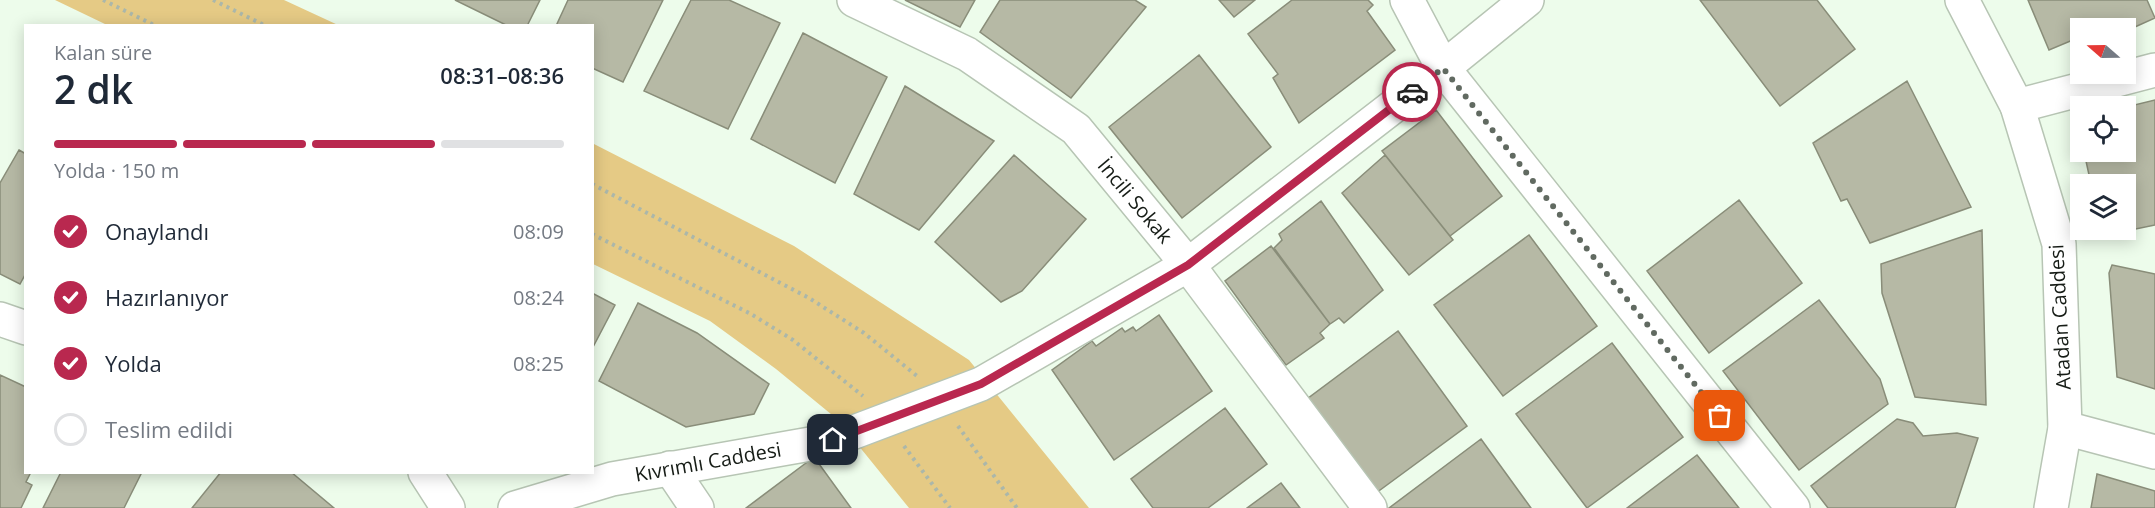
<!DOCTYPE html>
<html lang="tr">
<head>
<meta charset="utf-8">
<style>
	body { margin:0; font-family:"Open Sans",sans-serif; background:#f2f2f3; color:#1f2937; height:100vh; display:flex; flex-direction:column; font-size:22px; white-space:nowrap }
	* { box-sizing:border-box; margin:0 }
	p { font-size:20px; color:#747a83 }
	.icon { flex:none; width:33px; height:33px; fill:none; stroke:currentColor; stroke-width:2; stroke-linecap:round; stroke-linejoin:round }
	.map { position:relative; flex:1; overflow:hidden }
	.drawer { position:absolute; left:24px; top:24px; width:570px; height:450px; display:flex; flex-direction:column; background:#fff; border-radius:0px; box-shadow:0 3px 15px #0003 }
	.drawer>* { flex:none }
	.needle { width:39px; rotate:290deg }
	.tools { position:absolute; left:2070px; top:18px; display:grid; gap:12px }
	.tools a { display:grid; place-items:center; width:66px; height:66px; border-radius:0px; background:#fff; box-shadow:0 3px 15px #0003; font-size:30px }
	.pin { position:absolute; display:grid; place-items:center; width:51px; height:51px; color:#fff; margin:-26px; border-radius:12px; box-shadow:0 3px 9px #0006 }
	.courier { position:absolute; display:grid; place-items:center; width:60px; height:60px; margin:-30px; border:4px solid #b9284f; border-radius:50%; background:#fff; color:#222; box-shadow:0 2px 8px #0007 }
	.head em { font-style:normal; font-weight:600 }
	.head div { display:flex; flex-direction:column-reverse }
	.head { display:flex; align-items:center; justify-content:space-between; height:102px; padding:0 30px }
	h1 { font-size:39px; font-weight:600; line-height:45px }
	.bar { display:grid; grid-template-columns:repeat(4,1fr); gap:9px 6px; align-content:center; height:72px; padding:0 30px }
	.bar i { height:8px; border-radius:4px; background:#e0e1e3 }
	.bar .current { background:#b9284f }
	.bar p { grid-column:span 4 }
	ol { padding:0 30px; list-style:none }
	li { display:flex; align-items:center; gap:18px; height:66px }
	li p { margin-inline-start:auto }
	li .icon { padding:6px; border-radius:50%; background:#b9284f; color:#fff; stroke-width:4 }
	li:last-child { color:#747a83 }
	li i { width:33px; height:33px; border:3px solid #e0e1e3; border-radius:50% }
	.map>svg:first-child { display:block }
	.green { fill:#e5ca85 }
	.building { fill:#b6b9a5; stroke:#898d79; stroke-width:1.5 }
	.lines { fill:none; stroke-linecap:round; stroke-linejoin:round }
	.minor-casing { stroke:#b7c5b4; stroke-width:36 }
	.tertiary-casing { stroke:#b7c5b4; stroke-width:36 }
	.path { stroke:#abb7aa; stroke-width:4; stroke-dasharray:3 4.5; stroke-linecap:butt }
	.minor { stroke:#fff; stroke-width:33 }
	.tertiary { stroke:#fff; stroke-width:33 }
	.done { stroke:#616a61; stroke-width:6; stroke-dasharray:0 10.8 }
	.route { stroke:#b9284f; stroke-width:8 }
	.labels { text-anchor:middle; stroke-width:4.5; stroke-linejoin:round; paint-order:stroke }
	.street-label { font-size:20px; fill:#161c16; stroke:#fff }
</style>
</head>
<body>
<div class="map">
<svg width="2155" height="508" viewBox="0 0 2155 508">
	<rect width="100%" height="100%" fill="#edfceb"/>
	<!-- green -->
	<path class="green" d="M55 0H284L338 25H107Z
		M592 143 794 246 969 360 1089 508H909L837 419 776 369 710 321 593 264Z"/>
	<!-- building -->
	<path class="building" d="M455 0H540L527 26H508Z
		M568 0H663L623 82 592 68V26H556Z
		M691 0H729L780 23 728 129 644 91Z
		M905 0H975L960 27Z
		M1000 0H1135L1146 7 1071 98 980 32Z
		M1219 0H1255L1234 17Z
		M1292 0H1368L1373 5 1367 11 1395 50 1299 123 1273 78 1278 74 1248 34Z
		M1700 0H1817L1855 49 1780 106Z
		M2028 0H2147L2155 18 2126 31V28H2121L2119 24 2109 28H2080V37L2049 50Z
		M803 33 887 77 835 183 751 139Z
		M1199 55 1271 147 1182 218 1109 127Z
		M1907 81 1971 207 1870 243 1847 199 1841 201 1813 143Z
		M905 86 994 141 919 230 854 194Z
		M2155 100V225L2102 236 2100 230H2126V184H2091L2084 152H2126V107Z
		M1436 110 1502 196 1450 236 1382 151Z
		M19 150 26 154V273L20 284 0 274V183Z
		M1014 155 1086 219 1022 291 1001 302 935 242Z
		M1385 155 1453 240 1409 275 1342 193Z
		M1739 200 1802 283 1709 353 1647 271Z
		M1321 201 1383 290 1344 323 1339 318 1330 324 1274 248 1282 240 1279 234Z
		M1982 230 1986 405 1915 397 1882 293 1881 264Z
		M1529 235 1597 326 1503 396 1434 305Z
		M1271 246 1330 324 1320 333 1324 338 1286 365 1225 281Z
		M2112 265 2155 274V389L2117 377 2109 273Z
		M592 293 615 305 592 349Z
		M1819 300 1880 379 1888 404 1799 470 1723 371Z
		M638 303 697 333 769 384 754 414 686 427 599 381Z
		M1159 315 1212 391 1114 460 1052 370 1092 341 1096 346 1122 328 1125 332 1133 327 1136 331Z
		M1398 331 1467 426 1376 493 1307 399Z
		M1612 343 1683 437 1587 508 1516 414Z
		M0 375 26 387V472H31L26 482 32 485 21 508H0Z
		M1225 408 1267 464 1208 508H1153L1131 479Z
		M1897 419 1913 423 1923 436 1957 433 1978 438 1955 508H1828L1811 486Z
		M1481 439 1531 508H1389Z
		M1697 455 1739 508H1627Z
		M814 457 851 508H746Z
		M61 472H142L124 508H43Z
		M221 472H291L334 508H192Z
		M2097 474 2155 491V508H2091Z
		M1281 483 1300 508H1247Z"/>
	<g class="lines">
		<defs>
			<path id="minor" d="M2017 106 2155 70
				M2065 428 2155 452
				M670 468 697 508"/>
			<path id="tertiary" d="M854 0 967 54 1076 129 1188 265 1370 508
				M1407 0 1443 68 1793 508
				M1962 0 2017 106 2059 244 2065 428 2051 508
				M0 319 26 328
				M425 472 448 508
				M515 508 612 479 833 440 981 384 1188 265 1443 68 1527 0"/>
		</defs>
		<!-- minor casing -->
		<use href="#minor" class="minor-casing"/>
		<!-- tertiary casing -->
		<use href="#tertiary" class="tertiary-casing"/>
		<!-- path -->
		<path class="path" d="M103 0 156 26
			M213 0 266 26
			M592 184 809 298 864 333 917 376
			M592 234 751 314 793 340 863 396
			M958 426 1017 508
			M904 446 950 508"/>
		<!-- minor -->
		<use href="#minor" class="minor"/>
		<!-- tertiary -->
		<use href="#tertiary" class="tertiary"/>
	</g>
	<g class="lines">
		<!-- done -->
		<path class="done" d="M1412 92 1443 68 1720 416"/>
		<!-- route -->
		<path class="route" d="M833 440 981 384 1188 265 1412 92"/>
	</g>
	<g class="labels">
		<!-- street labels -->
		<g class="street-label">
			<text transform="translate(1135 201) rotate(50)" y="7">İncili Sokak</text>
			<text transform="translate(2060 317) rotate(-93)" y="7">Atadan Caddesi</text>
			<text transform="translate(708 462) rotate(-10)" y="7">Kıvrımlı Caddesi</text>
		</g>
	</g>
</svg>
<div class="tools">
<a><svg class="needle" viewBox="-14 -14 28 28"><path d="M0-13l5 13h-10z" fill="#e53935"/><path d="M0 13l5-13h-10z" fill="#747a83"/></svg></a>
<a><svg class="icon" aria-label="locate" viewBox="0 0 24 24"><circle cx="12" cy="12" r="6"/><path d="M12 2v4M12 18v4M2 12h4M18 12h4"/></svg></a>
<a><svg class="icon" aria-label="layers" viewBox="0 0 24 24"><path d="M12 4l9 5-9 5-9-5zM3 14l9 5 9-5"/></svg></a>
</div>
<div class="pin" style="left:1720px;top:416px;background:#ea580c"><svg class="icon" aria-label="bag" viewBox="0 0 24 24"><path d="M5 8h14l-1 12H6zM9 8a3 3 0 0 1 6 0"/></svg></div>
<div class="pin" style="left:833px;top:440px;background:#1f2937"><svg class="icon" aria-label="home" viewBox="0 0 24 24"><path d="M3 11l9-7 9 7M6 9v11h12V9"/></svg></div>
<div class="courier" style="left:1412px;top:92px"><svg class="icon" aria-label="car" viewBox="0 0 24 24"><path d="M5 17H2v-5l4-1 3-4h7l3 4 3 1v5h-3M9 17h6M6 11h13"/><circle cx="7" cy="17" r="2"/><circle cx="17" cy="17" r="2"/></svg></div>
<section class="drawer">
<div class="head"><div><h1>2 dk</h1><p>Kalan süre</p></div><em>08:31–08:36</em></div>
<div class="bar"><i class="current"></i><i class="current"></i><i class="current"></i><i></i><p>Yolda · 150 m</p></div>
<ol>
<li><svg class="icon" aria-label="check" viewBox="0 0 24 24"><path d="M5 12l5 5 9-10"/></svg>Onaylandı<p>08:09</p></li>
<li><svg class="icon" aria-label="check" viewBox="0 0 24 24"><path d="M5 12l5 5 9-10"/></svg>Hazırlanıyor<p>08:24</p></li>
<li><svg class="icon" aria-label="check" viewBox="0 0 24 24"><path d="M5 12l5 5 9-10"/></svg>Yolda<p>08:25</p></li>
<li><i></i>Teslim edildi</li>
</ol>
</section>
</div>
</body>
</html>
